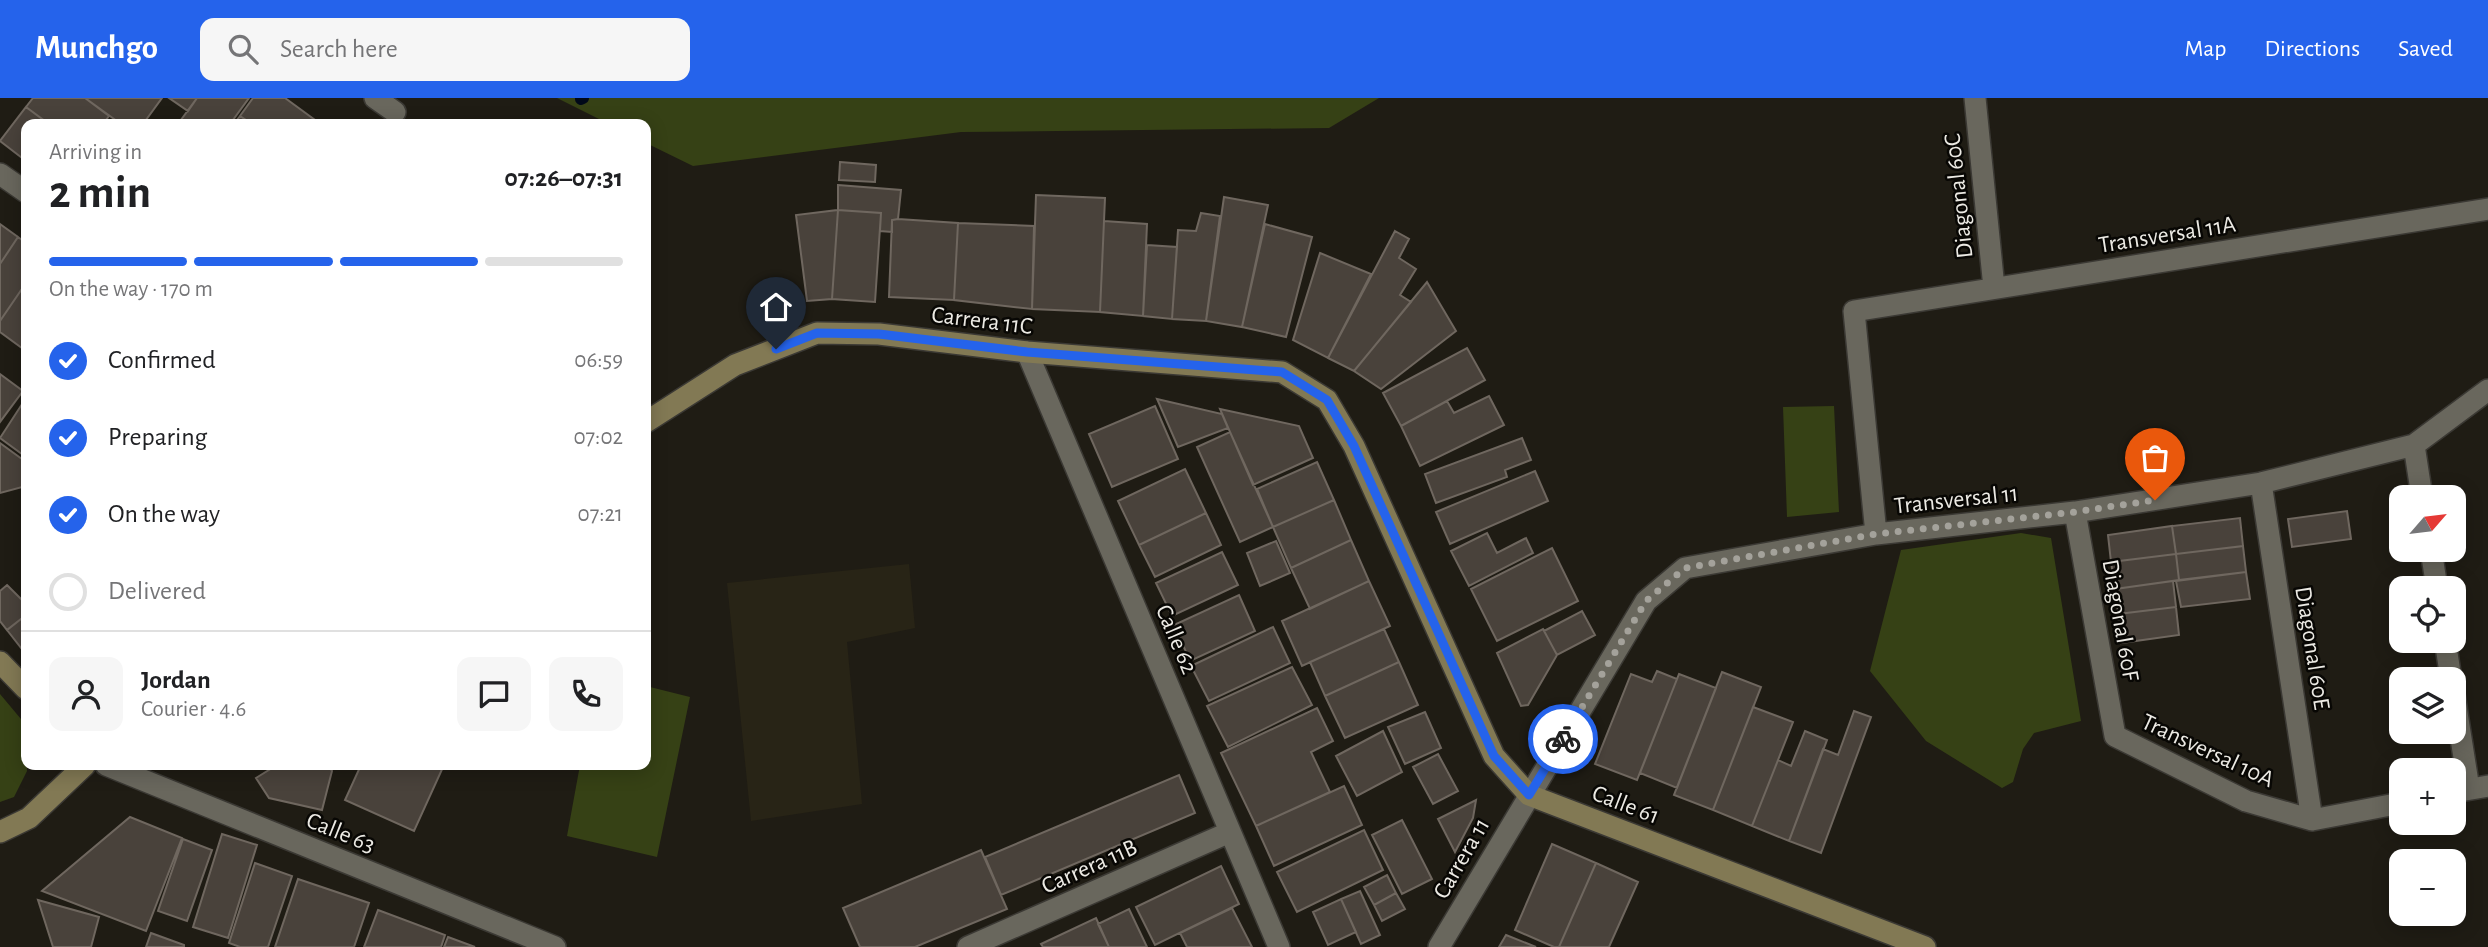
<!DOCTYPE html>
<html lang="en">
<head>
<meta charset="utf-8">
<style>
	body { margin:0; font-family:"Alegreya Sans",sans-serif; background:#f6f6f6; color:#202124; height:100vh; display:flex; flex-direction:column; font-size:26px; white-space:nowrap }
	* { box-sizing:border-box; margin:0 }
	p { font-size:23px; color:#757577 }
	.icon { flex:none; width:38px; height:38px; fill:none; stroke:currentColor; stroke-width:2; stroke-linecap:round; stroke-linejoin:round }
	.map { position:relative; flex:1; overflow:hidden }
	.drawer { position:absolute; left:21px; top:21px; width:630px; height:651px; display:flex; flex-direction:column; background:#fff; border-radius:14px; box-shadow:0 4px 18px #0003 }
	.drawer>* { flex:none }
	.needle { width:46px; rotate:62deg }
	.controls { position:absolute; left:2389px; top:387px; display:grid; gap:14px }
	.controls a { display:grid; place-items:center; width:77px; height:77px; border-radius:14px; background:#fff; box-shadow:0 4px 18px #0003; font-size:35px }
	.pin { position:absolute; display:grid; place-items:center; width:60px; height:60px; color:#fff; margin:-72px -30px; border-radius:50% 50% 50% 0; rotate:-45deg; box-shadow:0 0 7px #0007 }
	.pin .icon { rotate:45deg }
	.courier { position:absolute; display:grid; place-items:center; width:70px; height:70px; margin:-35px; border:5px solid #2563eb; border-radius:50%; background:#fff; color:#222; box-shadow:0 2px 9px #0007 }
	.headline em { font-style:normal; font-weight:700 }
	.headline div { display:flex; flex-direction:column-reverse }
	.headline { display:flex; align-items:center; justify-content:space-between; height:119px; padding:0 28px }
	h1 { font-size:46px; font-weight:700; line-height:52px }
	.bar { display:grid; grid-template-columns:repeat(4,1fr); gap:10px 7px; align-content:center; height:84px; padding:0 28px }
	.bar i { height:9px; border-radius:5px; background:#e0e0e0 }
	.bar .selected { background:#2563eb }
	.bar p { grid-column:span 4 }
	.line { display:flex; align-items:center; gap:18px; padding:0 28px; border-top:2px solid #e0e0e0 }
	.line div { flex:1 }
	.round { display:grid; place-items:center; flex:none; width:74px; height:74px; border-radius:14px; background:#f6f6f6 }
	ol { padding:0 28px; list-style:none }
	li { display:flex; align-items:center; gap:21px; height:77px }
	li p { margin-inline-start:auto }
	li .icon { padding:7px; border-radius:50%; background:#2563eb; color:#fff; stroke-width:4 }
	li:last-child { color:#757577 }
	li i { width:38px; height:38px; border:4px solid #e0e0e0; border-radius:50% }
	header { display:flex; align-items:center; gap:42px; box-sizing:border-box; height:98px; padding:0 35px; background:#2563eb; color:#fff }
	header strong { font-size:33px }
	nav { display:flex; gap:38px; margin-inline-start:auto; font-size:24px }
	.search { width:490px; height:63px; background:#f6f6f6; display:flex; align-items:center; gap:18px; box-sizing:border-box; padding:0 24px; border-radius:14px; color:#757577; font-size:26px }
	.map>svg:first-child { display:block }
	.built { fill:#282416 }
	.green { fill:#364115 }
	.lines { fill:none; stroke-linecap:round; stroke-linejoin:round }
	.stream { stroke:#000819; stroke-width:12 }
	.building { fill:#49423b; stroke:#6f675f; stroke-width:2 }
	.street-casing { stroke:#3b3934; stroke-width:24 }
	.secondary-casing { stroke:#3b3934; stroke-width:24 }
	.street { stroke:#69675d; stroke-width:21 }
	.secondary { stroke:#827954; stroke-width:21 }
	.done { stroke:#a4a29b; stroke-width:7; stroke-dasharray:0 12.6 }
	.route { stroke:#2563eb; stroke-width:9 }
	.labels { text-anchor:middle; stroke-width:5; stroke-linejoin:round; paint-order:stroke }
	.street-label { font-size:24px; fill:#eceae4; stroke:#080704 }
</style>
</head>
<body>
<header>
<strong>Munchgo</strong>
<div class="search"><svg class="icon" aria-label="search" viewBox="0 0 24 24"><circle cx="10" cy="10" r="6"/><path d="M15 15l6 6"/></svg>Search here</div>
<nav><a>Map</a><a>Directions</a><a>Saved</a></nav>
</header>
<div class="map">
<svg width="2488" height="849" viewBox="0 0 2488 849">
	<rect width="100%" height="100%" fill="#1f1c14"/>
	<!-- built -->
	<path class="built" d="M909 466 915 530 847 544 862 706 751 723 727 485Z"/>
	<!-- green -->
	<path class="green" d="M557 0H1379L1329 30 961 34 693 68 646 45V26H609Z
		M1834 308 1839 414 1787 419 1783 309Z
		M2021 435 2051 440 2081 623 2034 635 2023 651 2013 684 2002 690 1926 643 1870 573 1901 452Z
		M646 588 690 599 657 759 567 738 580 667H646Z
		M0 596 26 627 27 673 14 699 0 704Z"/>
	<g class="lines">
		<!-- stream -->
		<path class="stream" d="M581 1 583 0"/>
	</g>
	<!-- building -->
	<path class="building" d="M33 0H85L109 18 103 26H49L26 9Z
		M85 0H162L143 26H121Z
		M169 0H197L188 13Z
		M197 0H249L230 26H178Z
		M253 0H285L315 22 312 26H252L240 18Z
		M26 9 49 26H26V63L0 43Z
		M240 18 252 26H234Z
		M840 64 876 67 875 84 839 82Z
		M838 87 901 92 898 121 892 122V134L880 133 881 115 838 112Z
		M1036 97 1105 100 1100 214 1032 211Z
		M1224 99 1268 107 1242 229 1206 223Z
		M838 112 881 115 875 204 832 201Z
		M838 112 832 201 807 203 796 117Z
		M1201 115 1220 118 1206 223 1172 221 1178 132 1196 133Z
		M898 121 958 125 954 202 889 199 892 122Z
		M1104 123 1147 126 1143 218 1100 214Z
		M958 125 1034 128 1032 211 954 202Z
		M0 126 18 139 0 166Z
		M1265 126 1312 139 1286 239 1242 229Z
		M1395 133 1409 141 1399 160 1416 171 1400 197 1411 204 1354 273 1328 260Z
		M18 139 26 145V185L0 223V166Z
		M1147 147 1177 149 1172 221 1143 218Z
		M1320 155 1371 176 1328 260 1293 242Z
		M1427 184 1456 233 1381 291 1354 273Z
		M26 185V253L0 234V223Z
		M1467 250 1485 282 1401 328 1383 295Z
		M0 276 23 293 0 324Z
		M1489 298 1504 327 1420 368 1401 328 1447 303 1454 315Z
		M26 300V359L0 340Z
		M1157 301 1222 316 1228 330 1178 349Z
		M1155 308 1178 361 1112 389 1089 336Z
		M1220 311 1299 328 1313 360 1253 387Z
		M1230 334 1273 429 1240 444 1197 349Z
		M1522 340 1531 362 1505 372 1507 379 1436 405 1425 376Z
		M0 345 26 364V388L0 395Z
		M1317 364 1334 402 1273 429 1257 391Z
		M1185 371 1206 415 1139 447 1118 403Z
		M1535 373 1548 403 1450 446 1436 414Z
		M1334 402 1351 442 1291 470 1273 429Z
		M2347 413 2351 441 2292 449 2288 421Z
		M1206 415 1221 447 1155 479 1139 447Z
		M2240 420 2243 448 2176 456 2172 428Z
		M2172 428 2176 456 2111 464 2108 437Z
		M1487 435 1497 455 1526 440 1533 455 1469 488 1451 453Z
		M1351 442 1369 483 1310 511 1291 470Z
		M1276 443 1290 475 1260 488 1247 455Z
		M2243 448 2246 474 2179 482 2176 456Z
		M1552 450 1578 503 1497 543 1471 491Z
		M1222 454 1238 487 1172 518 1156 485Z
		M2176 456 2179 482 2115 491 2111 464Z
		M2246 474 2250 501 2181 509 2176 483Z
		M1369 483 1390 528 1302 568 1282 523Z
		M2173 483 2176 509 2118 516 2115 491Z
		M7 487 26 506V517L7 532 0 523V493Z
		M1239 497 1255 533 1190 563 1174 527Z
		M2176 509 2179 537 2121 545 2118 516Z
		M1582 513 1595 537 1557 557 1544 533Z
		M26 517V554L25 555 7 532Z
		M1273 529 1290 565 1209 603 1191 568Z
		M1384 531 1399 564 1325 598 1310 564Z
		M1543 531 1557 557 1528 607 1521 608 1497 555Z
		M1399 564 1418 607 1345 640 1325 598Z
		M1292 569 1312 607 1228 649 1207 608Z
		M1657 573 1677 581 1637 682 1595 666 1631 576 1652 584Z
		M1722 574 1761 589 1713 712 1674 697Z
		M1679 576 1716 590 1677 690 1640 675Z
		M1753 609 1793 624 1752 728 1713 712Z
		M1317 610 1333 643 1311 654 1330 694 1256 728 1221 655Z
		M1854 613 1871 619 1821 755 1789 743 1823 651 1838 657Z
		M1425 614 1441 650 1405 666 1388 629Z
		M1383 633 1402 674 1357 698 1336 658Z
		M1805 633 1827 642 1789 743 1752 728 1778 662 1791 668Z
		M1438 656 1458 693 1433 706 1413 669Z
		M277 667H328L332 673 322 712 269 700 256 680Z
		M361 667H444L414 733 345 702Z
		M1179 677 1195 715 1001 797 985 759Z
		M1344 688 1362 727 1274 768 1256 728Z
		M1476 702 1473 720 1455 754 1438 721Z
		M130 719 182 740 146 833 42 793Z
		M1402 722 1432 781 1402 796 1372 737Z
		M1364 732 1383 772 1297 814 1277 774Z
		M222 736 257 747 228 840 193 829Z
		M183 741 212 752 187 823 158 813Z
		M1552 746 1596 765 1559 849H1554L1515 832Z
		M981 752 1007 811 915 849H860L843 810Z
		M255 765 292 778 268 849H240L229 845Z
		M1596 765 1638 784 1609 849H1559Z
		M1221 768 1239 806 1155 847 1136 809Z
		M1387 777 1396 795 1374 807 1364 789Z
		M298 781 369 805 354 849H275Z
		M1360 793 1380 837 1361 846 1341 801Z
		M1396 795 1405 811 1382 823 1374 807Z
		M1341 801 1356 834 1328 847 1313 814Z
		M38 802 99 819 91 849H53Z
		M1232 810 1252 849H1187L1180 835Z
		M1129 811 1147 849H1109L1098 826Z
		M378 812 445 837 441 849H364Z
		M1096 820 1109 849H1043L1041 846Z
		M151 835 184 847V849H146Z
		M1506 837 1536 849H1499Z
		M448 839 475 849H444Z"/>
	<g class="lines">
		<defs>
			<path id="street" d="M375 0 395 14
				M1975 0 1994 190
				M0 76 26 94
				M1027 254 1279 849
				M2414 347 2422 399
				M2261 385 2312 722
				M2075 414 2115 638 2246 703 2312 722 2401 705
				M1876 436 1854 213 2488 111
				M2431 452 2437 490
				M2445 542 2451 581
				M2454 596 2469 691
				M106 667 555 849
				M2454 694 2488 688
				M968 849 1230 734
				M1439 849 1646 503 1685 470 1876 436 2075 414 2261 385 2414 347 2488 292"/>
			<path id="secondary" d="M646 324 735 267 817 235 879 236 1027 254 1282 274 1327 302 1354 348 1494 658 1529 697 1925 849
				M0 564 26 591
				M0 734 29 720 85 667"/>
		</defs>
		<!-- street casing -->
		<use href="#street" class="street-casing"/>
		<!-- secondary casing -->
		<use href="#secondary" class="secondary-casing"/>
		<!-- street -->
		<use href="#street" class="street"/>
		<!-- secondary -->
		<use href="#secondary" class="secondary"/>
	</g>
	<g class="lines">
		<!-- done -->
		<path class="done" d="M1563 641 1646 503 1685 470 1876 436 2075 414 2155 402"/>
		<!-- route -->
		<path class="route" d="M776 251 817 235 879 236 1027 254 1282 274 1327 302 1354 348 1494 658 1529 697 1563 641"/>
	</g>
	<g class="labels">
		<!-- street labels -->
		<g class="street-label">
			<text transform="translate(1958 98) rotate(-96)" y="8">Diagonal 60C</text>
			<text transform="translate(2167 136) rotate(-9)" y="8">Transversal 11A</text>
			<text transform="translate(982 222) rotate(7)" y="8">Carrera 11C</text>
			<text transform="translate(1956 401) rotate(-6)" y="8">Transversal 11</text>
			<text transform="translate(2121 522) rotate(80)" y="8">Diagonal 60F</text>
			<text transform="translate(1177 541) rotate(67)" y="8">Calle 62</text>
			<text transform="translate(2313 550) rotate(81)" y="8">Diagonal 60E</text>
			<text transform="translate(2208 652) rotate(25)" y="8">Transversal 10A</text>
			<text transform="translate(1626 706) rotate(21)" y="8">Calle 61</text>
			<text transform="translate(341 734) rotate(22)" y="8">Calle 63</text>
			<text transform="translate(1461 760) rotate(-60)" y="8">Carrera 11</text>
			<text transform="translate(1089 768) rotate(-24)" y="8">Carrera 11B</text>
		</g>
	</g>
</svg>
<div class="controls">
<a><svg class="needle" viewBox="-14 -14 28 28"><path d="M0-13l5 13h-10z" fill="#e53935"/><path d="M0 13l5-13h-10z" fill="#757577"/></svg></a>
<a><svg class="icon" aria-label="locate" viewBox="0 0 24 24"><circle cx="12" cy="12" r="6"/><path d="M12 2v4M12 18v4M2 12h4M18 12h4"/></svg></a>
<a><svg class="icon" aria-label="layers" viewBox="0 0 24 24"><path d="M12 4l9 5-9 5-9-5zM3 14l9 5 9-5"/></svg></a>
<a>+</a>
<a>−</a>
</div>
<div class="pin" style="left:2155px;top:402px;background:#ea580c"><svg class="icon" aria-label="bag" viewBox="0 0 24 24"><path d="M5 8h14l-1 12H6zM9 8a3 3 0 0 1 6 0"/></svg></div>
<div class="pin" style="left:776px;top:251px;background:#1f2937"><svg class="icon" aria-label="home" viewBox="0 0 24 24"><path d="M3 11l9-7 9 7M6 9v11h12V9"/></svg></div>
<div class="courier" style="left:1563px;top:641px"><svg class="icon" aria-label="bike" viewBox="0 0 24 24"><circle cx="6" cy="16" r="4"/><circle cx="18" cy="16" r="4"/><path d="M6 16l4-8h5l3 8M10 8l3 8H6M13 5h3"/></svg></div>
<section class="drawer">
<div class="headline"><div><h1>2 min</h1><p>Arriving in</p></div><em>07:26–07:31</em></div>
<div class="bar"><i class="selected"></i><i class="selected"></i><i class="selected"></i><i></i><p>On the way · 170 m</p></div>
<ol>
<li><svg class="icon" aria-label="check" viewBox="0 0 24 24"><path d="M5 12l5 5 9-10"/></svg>Confirmed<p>06:59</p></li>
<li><svg class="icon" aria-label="check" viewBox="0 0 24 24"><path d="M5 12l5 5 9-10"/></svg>Preparing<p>07:02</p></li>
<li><svg class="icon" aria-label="check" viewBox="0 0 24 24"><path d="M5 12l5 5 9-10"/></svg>On the way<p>07:21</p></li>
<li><i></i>Delivered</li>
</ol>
<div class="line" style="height:126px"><a class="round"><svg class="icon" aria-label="person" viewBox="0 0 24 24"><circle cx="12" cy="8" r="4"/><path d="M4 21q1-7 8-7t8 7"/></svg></a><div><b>Jordan</b><p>Courier · 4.6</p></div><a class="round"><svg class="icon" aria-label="chat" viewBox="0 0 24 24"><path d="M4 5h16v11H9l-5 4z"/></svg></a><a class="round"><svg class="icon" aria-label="phone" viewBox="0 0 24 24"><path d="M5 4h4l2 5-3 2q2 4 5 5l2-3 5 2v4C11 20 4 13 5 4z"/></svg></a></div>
</section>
</div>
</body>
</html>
